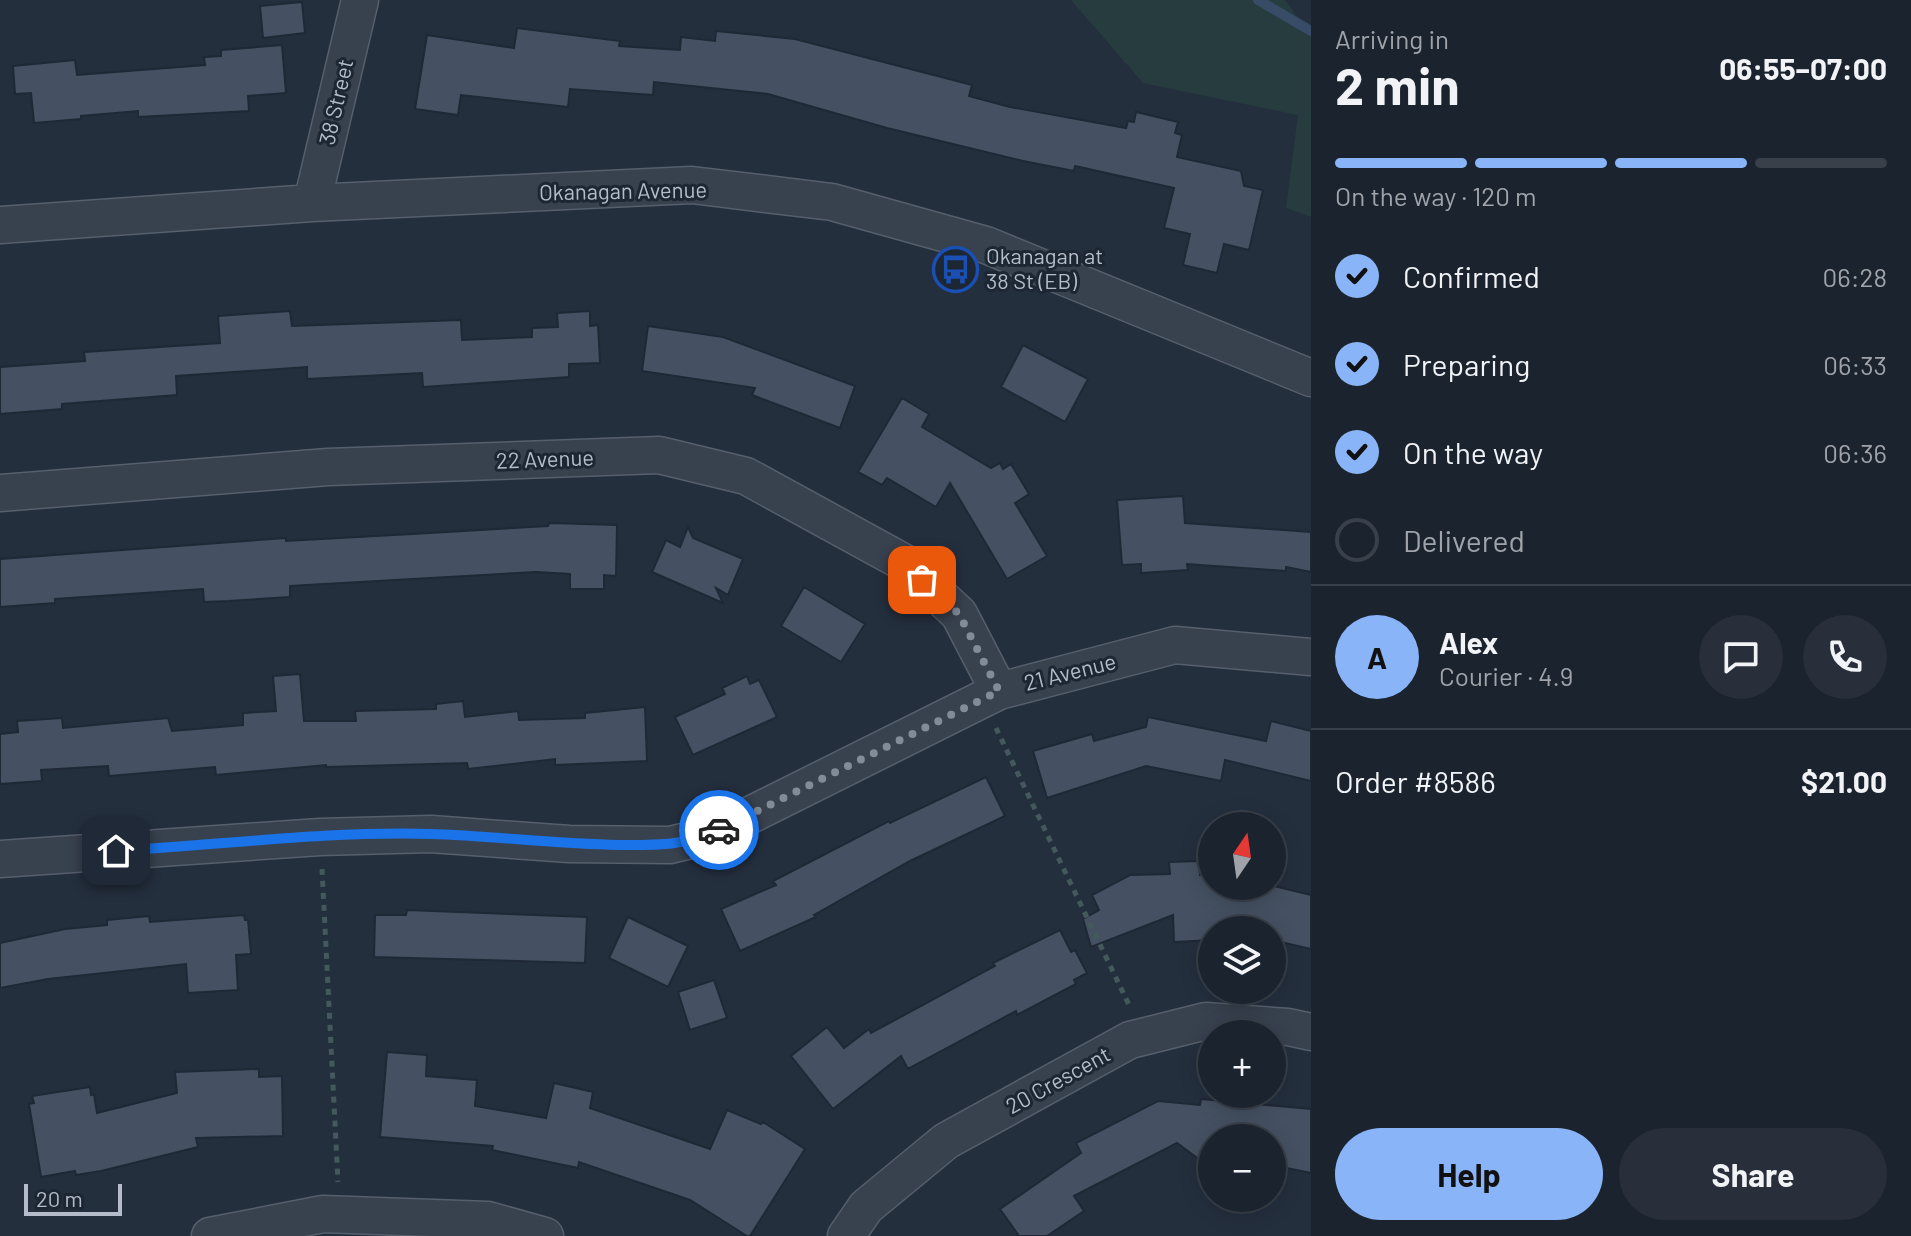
<!DOCTYPE html>
<html lang="en">
<head>
<meta charset="utf-8">
<style>
	body { margin:0; font-family:Barlow,sans-serif; background:#282f3a; color:#f1f3f6; height:100vh; display:flex; flex-direction:column; font-size:30px; white-space:nowrap }
	* { box-sizing:border-box; margin:0 }
	p { font-size:26px; color:#a0a4aa }
	.icon { flex:none; width:44px; height:44px; fill:none; stroke:currentColor; stroke-width:2; stroke-linecap:round; stroke-linejoin:round }
	.map { position:relative; flex:1; overflow:hidden }
	.details { display:flex; flex-direction:column; background:#1b232e; width:600px }
	.details>* { flex:none }
	.needle { width:52px; rotate:13deg }
	.tools { position:absolute; left:1198px; top:812px; display:grid; gap:16px }
	.tools a { display:grid; place-items:center; width:88px; height:88px; border-radius:50%; background:#1b232e; box-shadow:0 4px 20px #0003,0 0 0 2px #39404a; font-size:40px }
	.scale { position:absolute; left:24px; bottom:20px; width:98px; box-sizing:border-box; padding-left:8px; border:4px solid #b4bcc9; border-top:0; font-size:22px; line-height:28px; white-space:nowrap; color:#b4bcc9; -webkit-text-stroke:6px #1d2633; paint-order:stroke }
	.pin { position:absolute; display:grid; place-items:center; width:68px; height:68px; color:#fff; margin:-34px; border-radius:16px; box-shadow:0 4px 12px #0006 }
	.courier { position:absolute; display:grid; place-items:center; width:80px; height:80px; margin:-40px; border:6px solid #1a73e8; border-radius:50%; background:#fff; color:#222; box-shadow:0 2px 10px #0007 }
	.summary em { font-style:normal; font-weight:700 }
	.summary div { display:flex; flex-direction:column-reverse }
	.summary { display:flex; align-items:center; justify-content:space-between; height:136px; padding:0 24px }
	h1 { font-size:52px; font-weight:700; line-height:60px }
	.bar { display:grid; grid-template-columns:repeat(4,1fr); gap:12px 8px; align-content:center; height:96px; padding:0 24px }
	.bar i { height:10px; border-radius:6px; background:#39404a }
	.bar .active { background:#8ab4f8 }
	.bar p { grid-column:span 4 }
	.line { display:flex; align-items:center; gap:20px; padding:0 24px; border-top:2px solid #39404a }
	.line div { flex:1 }
	.round { display:grid; place-items:center; flex:none; width:84px; height:84px; border-radius:42px; background:#282f3a }
	ol { padding:0 24px; list-style:none }
	li { display:flex; align-items:center; gap:24px; height:88px }
	li p { margin-inline-start:auto }
	li .icon { padding:8px; border-radius:50%; background:#8ab4f8; color:#111; stroke-width:4 }
	li:last-child { color:#a0a4aa }
	li i { width:44px; height:44px; border:4px solid #39404a; border-radius:50% }
	.cta { display:flex; gap:16px; margin-top:auto; padding:16px 24px }
	.cta a { flex:1; height:92px; border-radius:48px; background:#8ab4f8; color:#111; font-size:32px; font-weight:700; line-height:92px; text-align:center }
	.cta a+a { background:#282f3a; color:#f1f3f6 }
	main { display:flex; flex:1; min-height:0 }
	.map>svg:first-child { display:block }
	.green { fill:#263c3f }
	.lines { fill:none; stroke-linecap:round; stroke-linejoin:round }
	.stream { stroke:#394c67; stroke-width:10 }
	.building { fill:#455162; stroke:#1f2835; stroke-width:2 }
	.minor-casing { stroke:#565f6c; stroke-width:39 }
	.path { stroke:#44595c; stroke-width:5; stroke-dasharray:6 6; stroke-linecap:butt }
	.minor { stroke:#38414e; stroke-width:36 }
	.done { stroke:#828b98; stroke-width:8; stroke-dasharray:0 14.4 }
	.route { stroke:#1a73e8; stroke-width:10 }
	.labels { text-anchor:middle; stroke-width:6; stroke-linejoin:round; paint-order:stroke }
	.street-label { font-size:22px; fill:#b4bcc9; stroke:#1d2633 }
	.poi-label { font-size:22px; fill:#b4bcc9; stroke:#1d2633; text-anchor:start }
</style>
</head>
<body>
<main>
<div class="map">
<svg width="1311" height="1236" viewBox="0 0 1311 1236">
	<rect width="100%" height="100%" fill="#242f3e"/>
	<!-- green -->
	<path class="green" d="M1071 0H1285L1311 36V217L1286 208 1298 115 1143 83Z"/>
	<g class="lines">
		<!-- stream -->
		<path class="stream" d="M1258 0 1311 31"/>
	</g>
	<!-- building -->
	<path class="building" d="M302 2 305 33 263 38 260 6Z
		M517 28 620 41 619 46 680 50 681 37 715 41 716 31 795 39 972 85 969 96 1010 107 1126 128 1128 121 1134 122 1136 112 1178 122 1175 133 1182 135 1177 157 1241 171 1244 186 1263 190 1249 250 1224 244 1217 273 1183 265 1190 234 1164 228 1174 188 1075 166 1074 171 1023 161 887 128 768 94 654 82 653 95 570 89 568 107 461 95 458 115 415 109 427 35 514 48Z
		M282 45 286 93 248 96 249 111 138 117V111L81 116V119L34 123 31 93 15 94 13 66 75 60 77 75 205 65 204 57 221 56V50Z
		M290 311 292 326 461 320 462 340 532 337V328L558 327 557 313 590 311V326L598 325 600 363 569 364V377L423 387 422 373 307 379V367L176 376 177 395 62 404V409L0 414V367L85 361 84 352 220 343 218 316Z
		M648 326 723 337 855 386 840 428 752 395 755 388 642 371Z
		M1023 345 1088 379 1065 422 1001 387Z
		M902 398 929 414 922 427 991 468 1000 463 1003 469 1011 464 1029 494 1015 503 1047 556 1007 579 950 483 936 507 887 478 882 485 858 472Z
		M1183 496 1185 523 1311 532V572L1286 567V571L1187 564 1188 570 1141 573V564L1122 565 1117 500Z
		M549 523 617 525 616 576 604 575V589H570V574L536 572 290 586V597L229 601 204 602 203 589 55 599V603L0 607V559L286 538V541L430 533 548 526Z
		M688 527 693 538 743 559 728 595 716 588 723 603 652 572 666 540 680 547Z
		M804 587 865 624 841 662 781 626Z
		M300 674 304 721H356L355 711 436 709V704L463 701 465 717 518 711 519 720 585 718V713L645 707 647 761 555 765V759L468 769 467 763 326 767V765L216 775 215 767 109 776 108 766 41 770 42 781 0 784V734L18 732 17 721 62 718 63 728 168 718 172 731 243 725V713L276 711 273 676Z
		M747 676 750 684 759 680 777 717 693 755 675 717 725 694 722 688Z
		M1148 717 1266 741 1271 721 1311 731V781L1225 760 1221 781 1146 766 1047 798 1033 751 1092 734 1094 741 1146 727Z
		M986 777 1005 816 910 861 814 915 816 917 740 951 721 909 776 885 773 881 889 821 890 823Z
		M1199 861 1200 875H1212V886H1274L1311 895V949L1272 940V930H1212V940L1174 942 1173 915 1091 947 1083 919 1099 910 1092 895 1130 875 1170 874 1169 862Z
		M407 910 587 917 585 963 374 957 375 915H406Z
		M244 915 245 920H248L251 954 236 955 238 990 188 993 186 964 48 979 0 988V943L65 929 107 925V920L149 916 150 922Z
		M628 917 688 946 668 987 609 958Z
		M1060 930 1071 952 1075 950 1087 973 1074 980 1076 984 1017 1015 1016 1011 908 1069 901 1056 833 1109 791 1056 827 1027 844 1048 869 1029 871 1033 995 966 993 963Z
		M714 980 727 1018 690 1030 678 992Z
		M387 1052 427 1055 426 1076 477 1080 475 1106 546 1118 554 1083 593 1092 590 1108 710 1149 727 1110 761 1124 763 1122 805 1149 750 1236H747L690 1200 579 1162 578 1168 492 1150 493 1146 380 1137Z
		M259 1069V1077L282 1076 283 1136 196 1138 198 1147 101 1171 76 1175 75 1171 41 1177 29 1104 34 1103 32 1096 90 1087 91 1095 94 1094 97 1113 177 1093 175 1072Z
		M1201 1099 1311 1109V1173L1272 1165V1138H1212V1169L1177 1143 1074 1196 1084 1211 1047 1236H1019L1000 1209 1081 1153 1076 1143 1158 1101 1200 1105Z"/>
	<g class="lines">
		<defs>
			<path id="minor" d="M312 203 360 0
				M0 225 312 203 692 185 832 202 986 245 1311 378
				M0 493 328 467 659 455 746 476 903 562 959 614 999 691
				M0 859 320 837 431 834 569 844 670 845 708 836 999 691 1175 645 1311 657
				M210 1236 323 1214 488 1220 545 1236
				M846 1236 866 1207 946 1141 1130 1040 1206 1021 1288 1027 1311 1032"/>
		</defs>
		<!-- minor casing -->
		<use href="#minor" class="minor-casing"/>
		<!-- path -->
		<path class="path" d="M996 728 1130 1007
			M322 869 338 1182"/>
		<!-- minor -->
		<use href="#minor" class="minor"/>
	</g>
	<g class="lines">
		<!-- done -->
		<path class="done" d="M719 830 999 691 959 614 922 580"/>
		<!-- route -->
		<path class="route" d="M116 851C221 845 326 831 431 834 494 836 556 844 619 845 654 845 687 846 719 830"/>
	</g>
	<!-- icons -->
	<defs>
		<symbol id="bus-ring" viewBox="-11 -11 22 22"><circle r="9.5" fill="#1d2633" stroke="#1a4fb4" stroke-width="1.5"/><path d="M-5-6H5V4H4V6H2V4H-2V6H-4V4H-5ZM-3.5-4V0h7V-4ZM-3.5 1.2v1.5H-2V1.2ZM2 1.2v1.5H3.5V1.2Z" fill="#1a4fb4"/></symbol>
	</defs>
	<g fill-rule="evenodd">
		<use href="#bus-ring" x="930" y="244" width="51" height="51"/>
	</g>
	<g class="labels">
		<!-- street labels -->
		<g class="street-label">
			<text transform="translate(336 102) rotate(-77)" y="8">38 Street</text>
			<text transform="translate(623 191) rotate(-1)" y="8">Okanagan Avenue</text>
			<text transform="translate(545 459) rotate(-2)" y="8">22 Avenue</text>
			<text transform="translate(1070 672) rotate(-14)" y="8">21 Avenue</text>
			<text transform="translate(1058 1080) rotate(-29)" y="8">20 Crescent</text>
		</g>
		<!-- poi labels -->
		<g class="poi-label">
			<text x="986" y="264">Okanagan at<tspan x="986" dy="25">38 St (EB)</tspan></text>
		</g>
	</g>
</svg>
<div class="tools">
<a><svg class="needle" viewBox="-14 -14 28 28"><path d="M0-13l5 13h-10z" fill="#e53935"/><path d="M0 13l5-13h-10z" fill="#a0a4aa"/></svg></a>
<a><svg class="icon" aria-label="layers" viewBox="0 0 24 24"><path d="M12 4l9 5-9 5-9-5zM3 14l9 5 9-5"/></svg></a>
<a>+</a>
<a>−</a>
</div>
<div class="scale">20 m</div>
<div class="pin" style="left:922px;top:580px;background:#ea580c"><svg class="icon" aria-label="bag" viewBox="0 0 24 24"><path d="M5 8h14l-1 12H6zM9 8a3 3 0 0 1 6 0"/></svg></div>
<div class="pin" style="left:116px;top:851px;background:#1f2937"><svg class="icon" aria-label="home" viewBox="0 0 24 24"><path d="M3 11l9-7 9 7M6 9v11h12V9"/></svg></div>
<div class="courier" style="left:719px;top:830px"><svg class="icon" aria-label="car" viewBox="0 0 24 24"><path d="M5 17H2v-5l4-1 3-4h7l3 4 3 1v5h-3M9 17h6M6 11h13"/><circle cx="7" cy="17" r="2"/><circle cx="17" cy="17" r="2"/></svg></div>
</div>
<section class="details">
<div class="summary"><div><h1>2 min</h1><p>Arriving in</p></div><em>06:55–07:00</em></div>
<div class="bar"><i class="active"></i><i class="active"></i><i class="active"></i><i></i><p>On the way · 120 m</p></div>
<ol>
<li><svg class="icon" aria-label="check" viewBox="0 0 24 24"><path d="M5 12l5 5 9-10"/></svg>Confirmed<p>06:28</p></li>
<li><svg class="icon" aria-label="check" viewBox="0 0 24 24"><path d="M5 12l5 5 9-10"/></svg>Preparing<p>06:33</p></li>
<li><svg class="icon" aria-label="check" viewBox="0 0 24 24"><path d="M5 12l5 5 9-10"/></svg>On the way<p>06:36</p></li>
<li><i></i>Delivered</li>
</ol>
<div class="line" style="height:144px"><b class="round" style="background:#8ab4f8;color:#111">A</b><div><b>Alex</b><p>Courier · 4.9</p></div><a class="round"><svg class="icon" aria-label="chat" viewBox="0 0 24 24"><path d="M4 5h16v11H9l-5 4z"/></svg></a><a class="round"><svg class="icon" aria-label="phone" viewBox="0 0 24 24"><path d="M5 4h4l2 5-3 2q2 4 5 5l2-3 5 2v4C11 20 4 13 5 4z"/></svg></a></div>
<div class="line" style="height:104px"><div>Order #8586</div><b>$21.00</b></div>
<div class="cta"><a>Help</a><a>Share</a></div>
</section>
</main>
</body>
</html>
